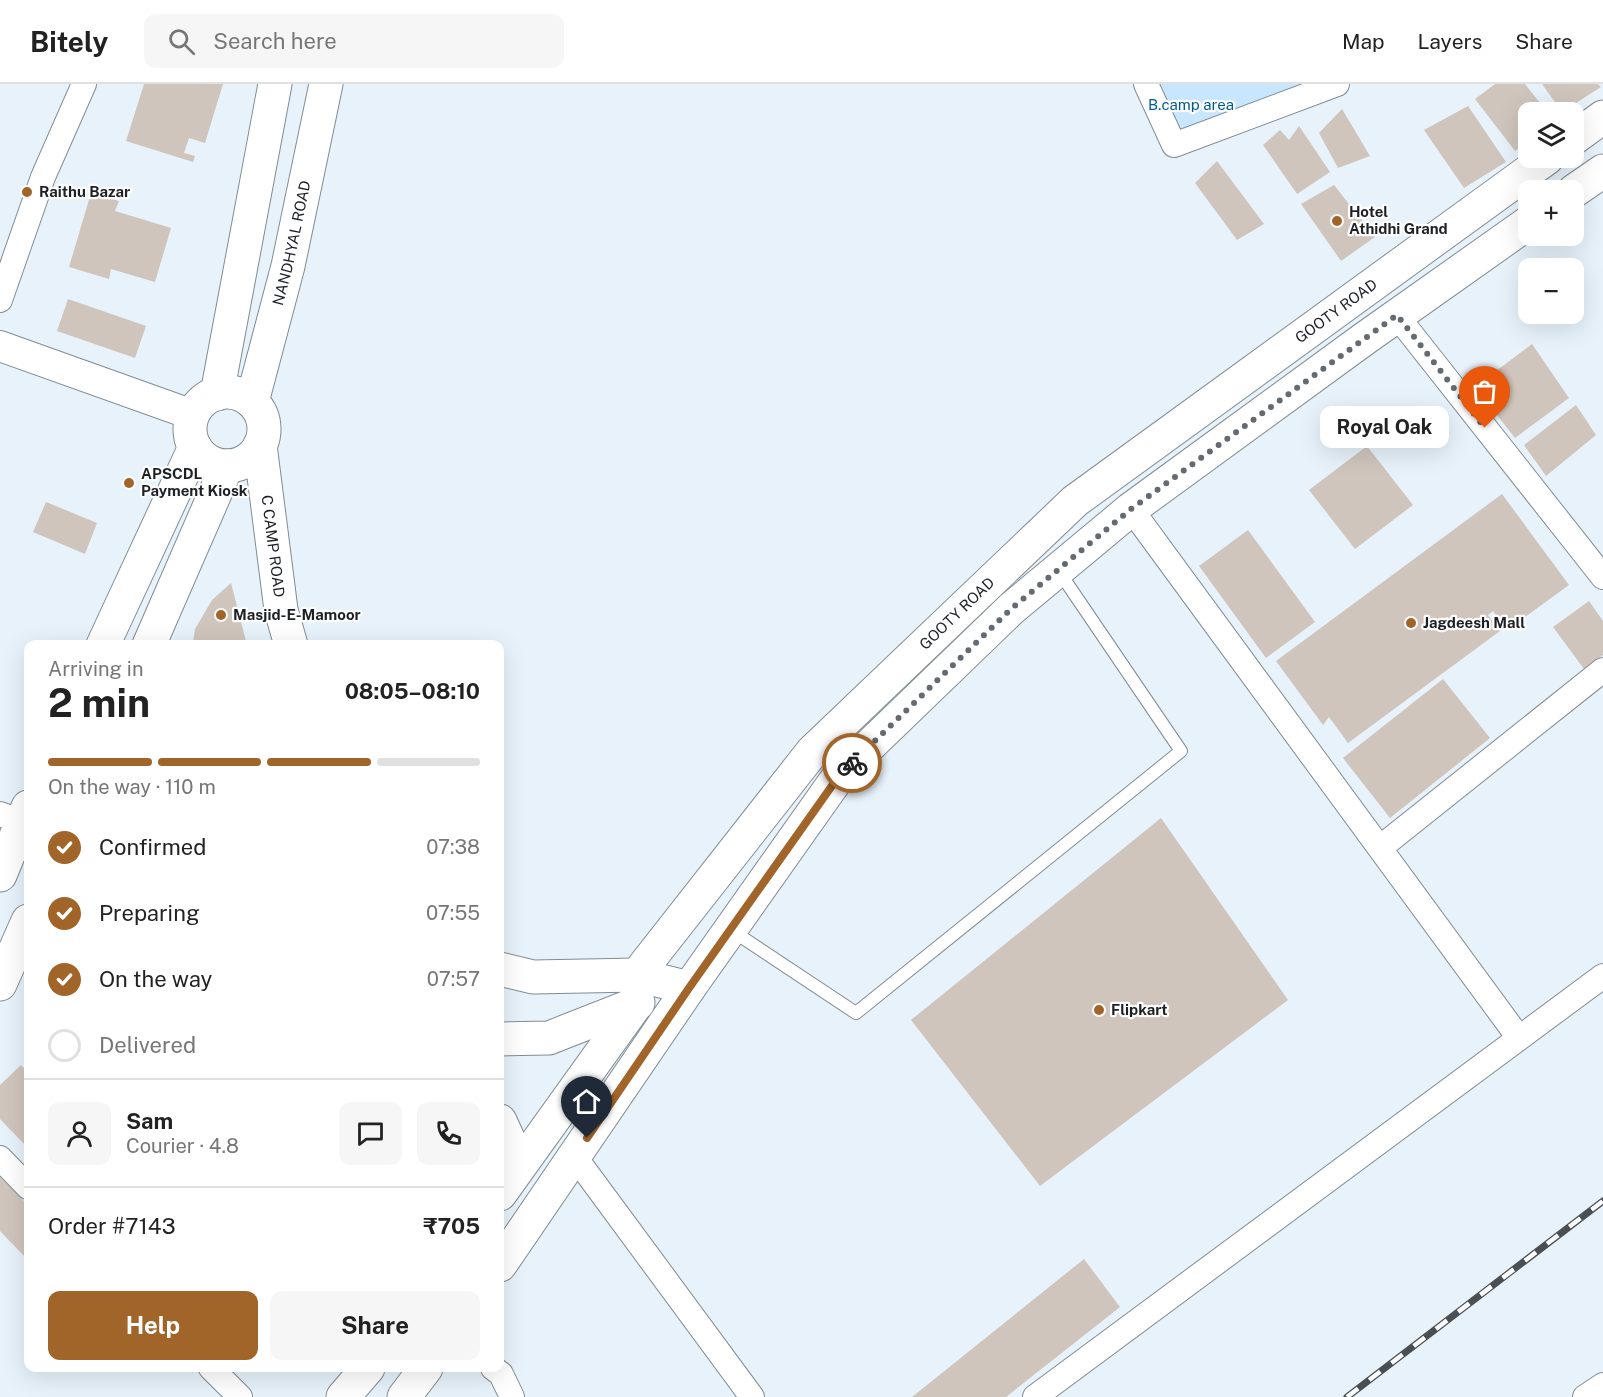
<!DOCTYPE html>
<html lang="en">
<head>
<meta charset="utf-8">
<style>
	body { margin:0; font-family:"Public Sans",sans-serif; background:#f6f6f6; color:#222; height:100vh; display:flex; flex-direction:column; font-size:22px; white-space:nowrap }
	* { box-sizing:border-box; margin:0 }
	p { font-size:20px; color:#767676 }
	.icon { flex:none; width:33px; height:33px; fill:none; stroke:currentColor; stroke-width:2; stroke-linecap:round; stroke-linejoin:round }
	.map { position:relative; flex:1; overflow:hidden }
	.drawer { position:absolute; left:24px; top:556px; width:480px; height:732px; display:flex; flex-direction:column; background:#fff; border-radius:12px; box-shadow:0 6px 24px #0002 }
	.drawer>* { flex:none }
	.fabs { position:absolute; left:1518px; top:18px; display:grid; gap:12px }
	.fabs a { display:grid; place-items:center; width:66px; height:66px; border-radius:12px; background:#fff; box-shadow:0 6px 24px #0002; font-size:30px }
	.pin { position:absolute; display:grid; place-items:center; width:51px; height:51px; color:#fff; margin:-62px -26px; border-radius:50% 50% 50% 0; rotate:-45deg; box-shadow:0 0 6px #0007 }
	.pin .icon { rotate:45deg }
	.courier { position:absolute; display:grid; place-items:center; width:60px; height:60px; margin:-30px; border:4px solid #a26529; border-radius:50%; background:#fff; color:#222; box-shadow:0 2px 8px #0007 }
	.bubble { position:absolute; height:42px; border-radius:12px; background:#fff; box-shadow:0 6px 24px #0002; font-size:20px; font-weight:700; line-height:42px; text-align:center }
	.summary em { font-style:normal; font-weight:700 }
	.summary div { display:flex; flex-direction:column-reverse }
	.summary { display:flex; align-items:center; justify-content:space-between; height:102px; padding:0 24px }
	h1 { font-size:39px; font-weight:700; line-height:45px }
	.bar { display:grid; grid-template-columns:repeat(4,1fr); gap:9px 6px; align-content:center; height:72px; padding:0 24px }
	.bar i { height:8px; border-radius:4px; background:#e0e0e0 }
	.bar .selected { background:#a26529 }
	.bar p { grid-column:span 4 }
	.line { display:flex; align-items:center; gap:15px; padding:0 24px; border-top:2px solid #e0e0e0 }
	.line div { flex:1 }
	.round { display:grid; place-items:center; flex:none; width:63px; height:63px; border-radius:12px; background:#f6f6f6 }
	ol { padding:0 24px; list-style:none }
	li { display:flex; align-items:center; gap:18px; height:66px }
	li p { margin-inline-start:auto }
	li .icon { padding:6px; border-radius:50%; background:#a26529; color:#fff; stroke-width:4 }
	li:last-child { color:#767676 }
	li i { width:33px; height:33px; border:3px solid #e0e0e0; border-radius:50% }
	.primary-button { display:flex; gap:12px; margin-top:auto; padding:12px 24px }
	.primary-button a { flex:1; height:69px; border-radius:12px; background:#a26529; color:#fff; font-size:24px; font-weight:700; line-height:69px; text-align:center }
	.primary-button a+a { background:#f6f6f6; color:#222 }
	header { display:flex; align-items:center; gap:36px; box-sizing:border-box; height:84px; padding:0 30px; background:#fff; border-bottom:2px solid #e0e0e0 }
	header strong { font-size:28px }
	nav { display:flex; gap:33px; margin-inline-start:auto; font-size:21px }
	.search { width:420px; height:54px; background:#f6f6f6; display:flex; align-items:center; gap:15px; box-sizing:border-box; padding:0 21px; border-radius:12px; color:#767676; font-size:22px }
	.map>svg:first-child { display:block }
	.green { fill:#c8e7ff }
	.building { fill:#cfc5bc }
	.lines { fill:none; stroke-linecap:round; stroke-linejoin:round }
	.service-casing { stroke:#828c93; stroke-width:14 }
	.minor-casing { stroke:#828c93; stroke-width:26 }
	.tertiary-casing { stroke:#828c93; stroke-width:32 }
	.primary-casing { stroke:#828c93; stroke-width:35 }
	.service { stroke:#fff; stroke-width:12 }
	.minor { stroke:#fff; stroke-width:24 }
	.tertiary { stroke:#fff; stroke-width:30 }
	.primary { stroke:#fff; stroke-width:33 }
	.rail-casing { stroke:#4a4f54; stroke-width:7 }
	.rail { stroke:#fdfdfd; stroke-width:4.5; stroke-dasharray:14; stroke-linecap:butt }
	.done { stroke:#646a6f; stroke-width:6; stroke-dasharray:0 10.8 }
	.route { stroke:#a26529; stroke-width:8 }
	.poi-dot { fill:#a26529; stroke:#fdfdfd; stroke-width:2 }
	.labels { text-anchor:middle; stroke-width:4.5; stroke-linejoin:round; paint-order:stroke }
	.park-label { font-size:15px; fill:#025c8c; stroke:#fdfdfd }
	.poi-label { font-size:15px; font-weight:bold; fill:#1d2024; stroke:#fdfdfd; text-anchor:start }
	.street-label { font-size:15px; fill:#1d2024; stroke:#fdfdfd }
</style>
</head>
<body>
<header>
<strong>Bitely</strong>
<div class="search"><svg class="icon" aria-label="search" viewBox="0 0 24 24"><circle cx="10" cy="10" r="6"/><path d="M15 15l6 6"/></svg>Search here</div>
<nav><a>Map</a><a>Layers</a><a>Share</a></nav>
</header>
<div class="map">
<svg width="1603" height="1313" viewBox="0 0 1603 1313">
	<rect width="100%" height="100%" fill="#e7f2fa"/>
	<!-- green -->
	<path class="green" d="M1159 0H1314L1179 48Z"/>
	<!-- building -->
	<path class="building" d="M144 0H223L205 59 189 54 184 69 195 72 193 78 126 57Z
		M1495 0H1525L1547 28H1528V58L1515 67 1475 15Z
		M1542 0H1598L1601 3 1562 28Z
		M1468 22 1506 78 1464 104 1424 46Z
		M1342 25 1370 72 1338 84 1319 49Z
		M1299 42 1330 88 1297 110 1263 61 1280 46 1289 56Z
		M1217 77 1264 140 1237 156 1195 99Z
		M1334 101 1375 153 1341 177 1301 120Z
		M91 109 119 117 115 127 171 144 155 198 111 185 109 195 69 183Z
		M68 215 146 242 135 274 57 247Z
		M1532 260 1569 314 1515 354 1475 303Z
		M1576 321 1596 351 1546 392 1524 361Z
		M1367 362 1413 421 1355 465 1309 406Z
		M1502 410 1569 501 1507 546 1493 527 1488 531 1500 547 1348 659 1329 633 1323 641 1276 577Z
		M46 418 97 439 85 470 33 448Z
		M1248 446 1315 538 1266 574 1199 482Z
		M231 499 247 561H197L193 558 195 545 212 516Z
		M1589 517 1603 537V571L1584 585 1553 543Z
		M1443 595 1490 654 1390 734 1343 674Z
		M1161 734 1288 916 1040 1102 911 936Z
		M21 981 28 988V1064L0 1035V1001Z
		M0 1093 28 1121V1176L0 1147Z
		M1084 1175 1120 1223 1006 1313H912Z"/>
	<g class="lines">
		<defs>
			<path id="service" d="M731 846 856 929 1181 667 1058 486"/>
			<path id="minor" d="M1146 0 1174 61 1337 0
				M0 216 43 93 84 0
				M1397 232 1603 493
				M1131 425 1519 954
				M0 730 22 738
				M1381 763 1603 586
				M575 1073 752 1313
				M0 1074 28 1103
				M211 1284 240 1313
				M493 1284 501 1290 512 1313
				M1035 1313 1603 892
				M1585 1313 1603 1301"/>
			<path id="tertiary" d="M0 262 193 331"/>
			<g id="primary">
				<path d="M1574 54 1603 33"/>
				<path d="M1574 107 1603 87"/>
				<circle cx="227" cy="345" r="37"/>
				<path d="M217 310 275 0"/>
				<path id="s1" d="M252 318 288 182 326 0"/>
				<path id="s2" d="M260 361 281 526 291 561"/>
				<path d="M103 561 195 363"/>
				<path d="M149 561 227 382"/>
				<path d="M0 791 28 723"/>
				<path d="M500 885 533 893 637 891 689 904"/>
				<path d="M0 900 28 837"/>
				<path d="M500 955 549 954 638 919"/>
				<path d="M500 1037 520 1081"/>
				<path id="s3" d="M500 1110 637 919V891L812 668 1075 417 1547 74"/>
				<path d="M500 1181 689 904 841 689 1011 525 1131 425 1364 255 1528 139"/>
				<path d="M343 1313 368 1284"/>
				<path d="M404 1313 426 1284"/>
			</g>
		</defs>
		<!-- service casing -->
		<use href="#service" class="service-casing"/>
		<!-- minor casing -->
		<use href="#minor" class="minor-casing"/>
		<!-- tertiary casing -->
		<use href="#tertiary" class="tertiary-casing"/>
		<!-- primary casing -->
		<use href="#primary" class="primary-casing"/>
		<!-- service -->
		<use href="#service" class="service"/>
		<!-- minor -->
		<use href="#minor" class="minor"/>
		<!-- tertiary -->
		<use href="#tertiary" class="tertiary"/>
		<!-- primary -->
		<use href="#primary" class="primary"/>
		<defs>
			<path id="rail" d="M1347 1313 1603 1117"/>
		</defs>
		<!-- rail casing -->
		<use href="#rail" class="rail-casing"/>
		<!-- rail -->
		<use href="#rail" class="rail"/>
	</g>
	<g class="lines">
		<!-- done -->
		<path class="done" d="M852 679 1011 525 1131 425 1397 231 1485 344"/>
		<!-- route -->
		<path class="route" d="M587 1054 689 904 841 689 852 679"/>
	</g>
	<!-- markers -->
	<g class="poi-dot">
		<circle cx="27" cy="108" r="6"/>
		<circle cx="1337" cy="137" r="6"/>
		<circle cx="129" cy="399" r="6"/>
		<circle cx="221" cy="531" r="6"/>
		<circle cx="1411" cy="539" r="6"/>
		<circle cx="1099" cy="926" r="6"/>
	</g>
	<g class="labels">
		<!-- park labels -->
		<g class="park-label">
			<text x="1191" y="26">B.camp area</text>
		</g>
		<!-- poi labels -->
		<g class="poi-label">
			<text x="39" y="113">Raithu Bazar</text>
			<text x="1349" y="133">Hotel<tspan x="1349" dy="17">Athidhi Grand</tspan></text>
			<text x="141" y="395">APSCDL<tspan x="141" dy="17">Payment Kiosk</tspan></text>
			<text x="233" y="536">Masjid-E-Mamoor</text>
			<text x="1423" y="544">Jagdeesh Mall</text>
			<text x="1111" y="931">Flipkart</text>
		</g>
		<!-- street labels -->
		<g class="street-label">
			<text dy="5" stroke="none"><textPath href="#s1" startOffset="164">NANDHYAL ROAD</textPath></text>
			<text dy="5" stroke="none"><textPath href="#s3" startOffset="1233">GOOTY ROAD</textPath></text>
			<text dy="5" stroke="none"><textPath href="#s2" startOffset="102">C CAMP ROAD</textPath></text>
			<text dy="5" stroke="none"><textPath href="#s3" startOffset="747">GOOTY ROAD</textPath></text>
		</g>
	</g>
</svg>
<div class="fabs">
<a><svg class="icon" aria-label="layers" viewBox="0 0 24 24"><path d="M12 4l9 5-9 5-9-5zM3 14l9 5 9-5"/></svg></a>
<a>+</a>
<a>−</a>
</div>
<div class="pin" style="left:1485px;top:344px;background:#ea580c"><svg class="icon" aria-label="bag" viewBox="0 0 24 24"><path d="M5 8h14l-1 12H6zM9 8a3 3 0 0 1 6 0"/></svg></div>
<div class="pin" style="left:587px;top:1054px;background:#1f2937"><svg class="icon" aria-label="home" viewBox="0 0 24 24"><path d="M3 11l9-7 9 7M6 9v11h12V9"/></svg></div>
<div class="courier" style="left:852px;top:679px"><svg class="icon" aria-label="bike" viewBox="0 0 24 24"><circle cx="6" cy="16" r="4"/><circle cx="18" cy="16" r="4"/><path d="M6 16l4-8h5l3 8M10 8l3 8H6M13 5h3"/></svg></div>
<div class="bubble" style="left:1320px;top:322px;width:129px">Royal Oak</div>
<section class="drawer">
<div class="summary"><div><h1>2 min</h1><p>Arriving in</p></div><em>08:05–08:10</em></div>
<div class="bar"><i class="selected"></i><i class="selected"></i><i class="selected"></i><i></i><p>On the way · 110 m</p></div>
<ol>
<li><svg class="icon" aria-label="check" viewBox="0 0 24 24"><path d="M5 12l5 5 9-10"/></svg>Confirmed<p>07:38</p></li>
<li><svg class="icon" aria-label="check" viewBox="0 0 24 24"><path d="M5 12l5 5 9-10"/></svg>Preparing<p>07:55</p></li>
<li><svg class="icon" aria-label="check" viewBox="0 0 24 24"><path d="M5 12l5 5 9-10"/></svg>On the way<p>07:57</p></li>
<li><i></i>Delivered</li>
</ol>
<div class="line" style="height:108px"><a class="round"><svg class="icon" aria-label="person" viewBox="0 0 24 24"><circle cx="12" cy="8" r="4"/><path d="M4 21q1-7 8-7t8 7"/></svg></a><div><b>Sam</b><p>Courier · 4.8</p></div><a class="round"><svg class="icon" aria-label="chat" viewBox="0 0 24 24"><path d="M4 5h16v11H9l-5 4z"/></svg></a><a class="round"><svg class="icon" aria-label="phone" viewBox="0 0 24 24"><path d="M5 4h4l2 5-3 2q2 4 5 5l2-3 5 2v4C11 20 4 13 5 4z"/></svg></a></div>
<div class="line" style="height:78px"><div>Order #7143</div><b>₹705</b></div>
<div class="primary-button"><a>Help</a><a>Share</a></div>
</section>
</div>
</body>
</html>
